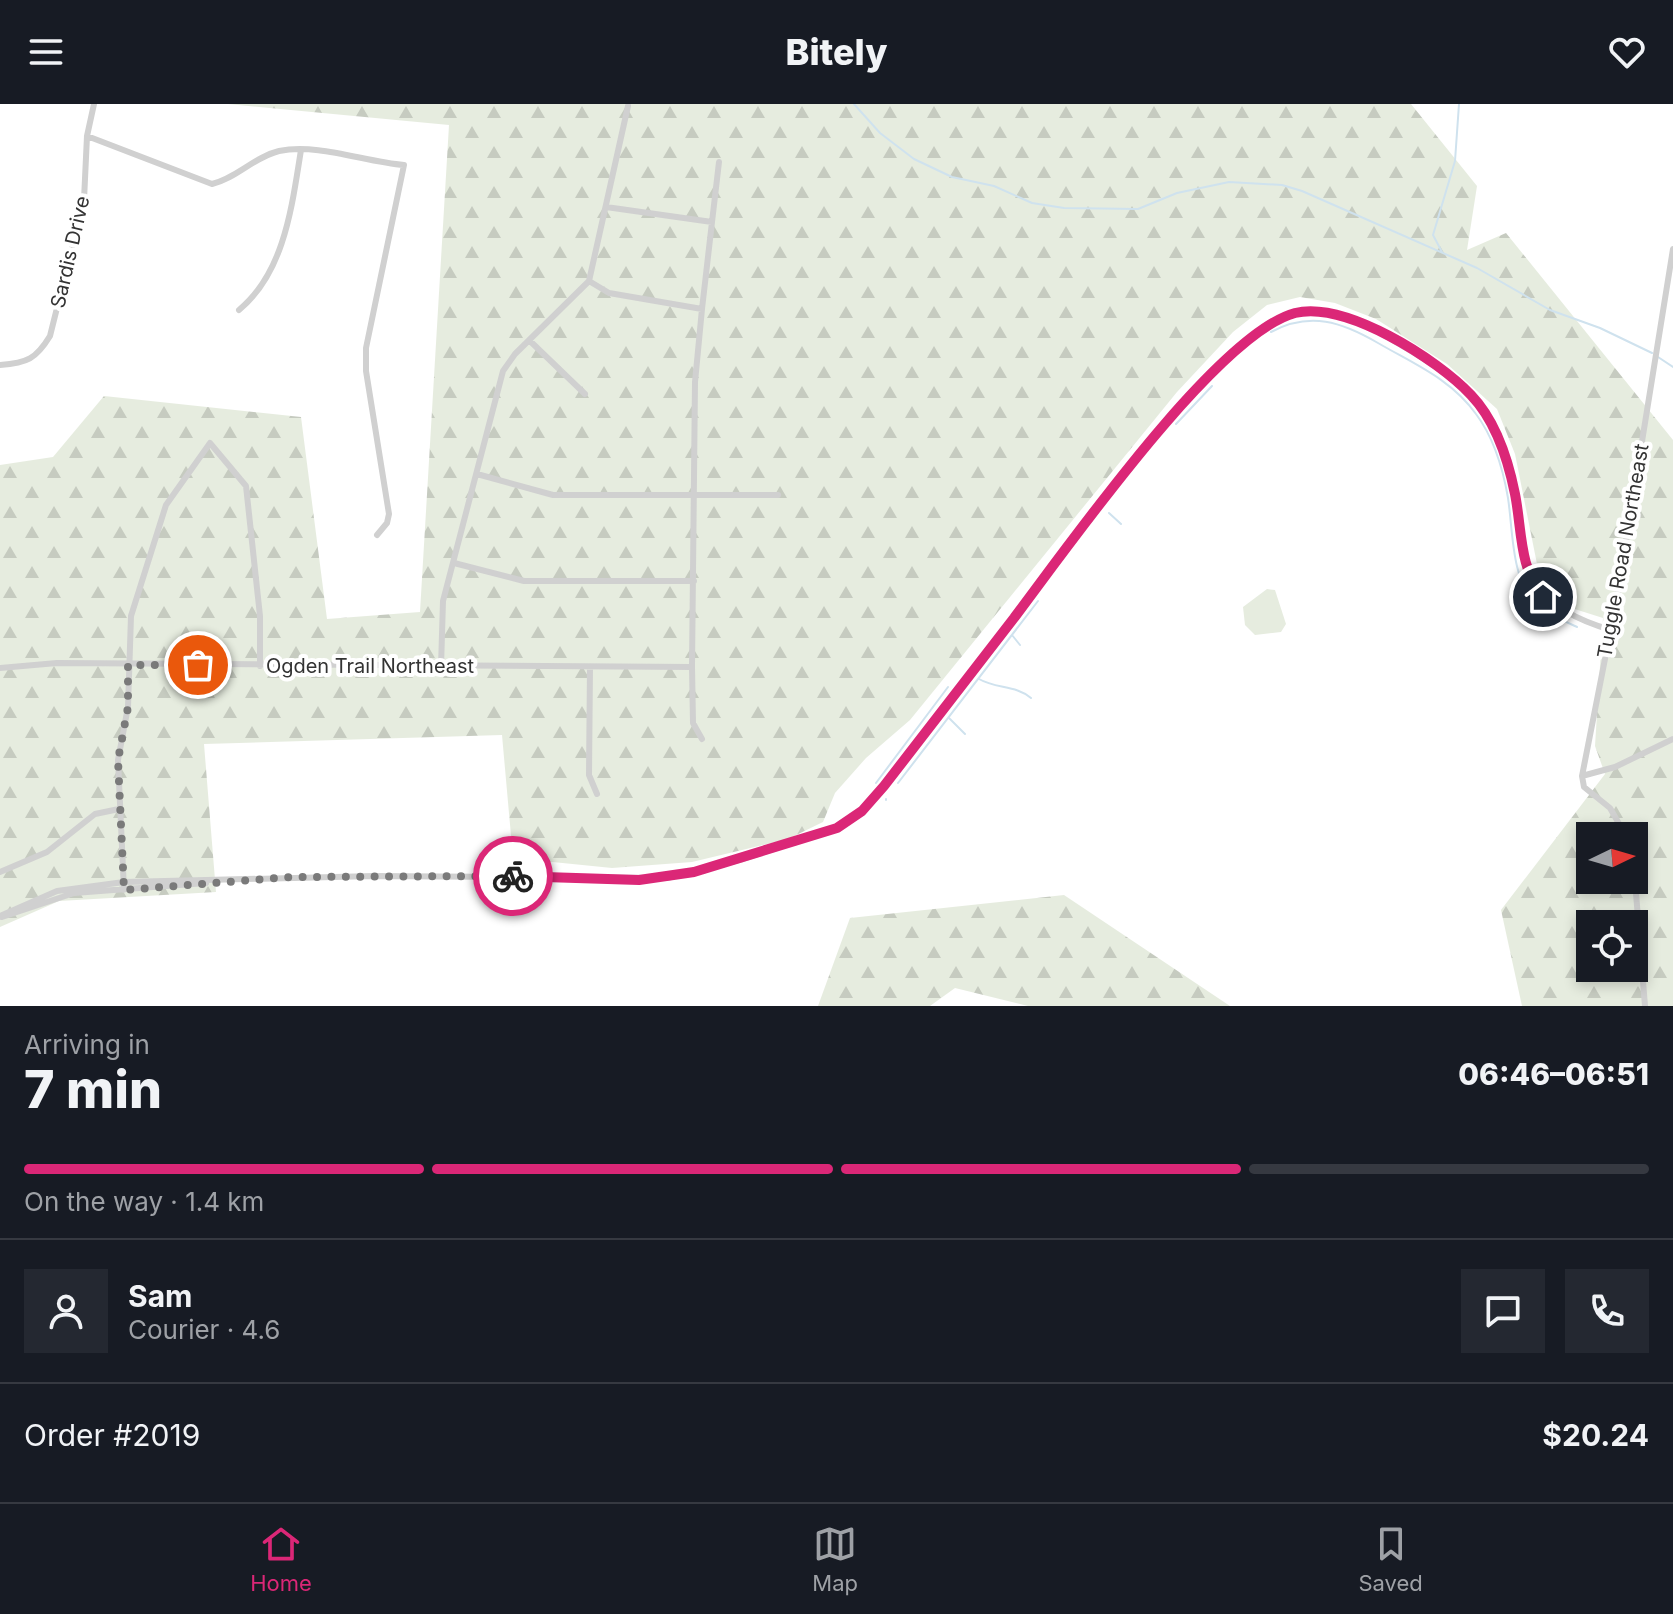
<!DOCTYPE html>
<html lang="en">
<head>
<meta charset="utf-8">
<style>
	body { margin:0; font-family:Inter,sans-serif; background:#242831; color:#f1f3f6; height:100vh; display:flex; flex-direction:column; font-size:30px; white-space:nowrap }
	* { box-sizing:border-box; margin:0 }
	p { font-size:26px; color:#9ea1a6 }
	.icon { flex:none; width:44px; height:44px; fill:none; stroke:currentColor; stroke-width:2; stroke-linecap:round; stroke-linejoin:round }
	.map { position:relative; height:902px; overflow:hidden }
	.sheet { display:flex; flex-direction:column; background:#171b24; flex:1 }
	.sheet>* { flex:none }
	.needle { width:52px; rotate:85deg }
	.buttons { position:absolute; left:1576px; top:718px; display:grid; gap:16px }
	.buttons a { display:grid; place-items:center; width:72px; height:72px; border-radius:0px; background:#171b24; box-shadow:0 4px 12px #0003; font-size:40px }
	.pin { position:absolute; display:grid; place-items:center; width:68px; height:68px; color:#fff; margin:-34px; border:4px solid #fff; border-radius:50%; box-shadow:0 2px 8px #0007 }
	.courier { position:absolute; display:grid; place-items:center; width:80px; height:80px; margin:-40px; border:6px solid #db2777; border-radius:50%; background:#fff; color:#222; box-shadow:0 2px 10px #0007 }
	.head em { font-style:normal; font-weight:800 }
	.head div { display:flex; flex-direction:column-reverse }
	.head { display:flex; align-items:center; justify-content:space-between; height:136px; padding:0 24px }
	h1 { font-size:52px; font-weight:800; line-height:60px }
	.bar { display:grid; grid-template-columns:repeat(4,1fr); gap:12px 8px; align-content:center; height:96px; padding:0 24px }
	.bar i { height:10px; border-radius:6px; background:#363941 }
	.bar .on { background:#db2777 }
	.bar p { grid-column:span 4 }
	.line { display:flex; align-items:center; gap:20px; padding:0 24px; border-top:2px solid #363941 }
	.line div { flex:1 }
	.round { display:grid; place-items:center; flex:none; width:84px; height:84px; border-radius:0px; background:#242831 }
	header { display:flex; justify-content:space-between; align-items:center; height:104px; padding:0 24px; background:#171b24; font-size:36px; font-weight:800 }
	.menu { display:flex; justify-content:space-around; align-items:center; height:112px; border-top:2px solid #363941; background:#171b24; font-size:22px; color:#9ea1a6 }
	.menu a { display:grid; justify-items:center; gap:4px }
	.menu .on { color:#db2777 }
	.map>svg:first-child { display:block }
	.forest { fill:url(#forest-firs); fill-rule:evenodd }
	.pitch { fill:#e6ecdf }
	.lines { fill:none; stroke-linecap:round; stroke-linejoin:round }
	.stream { stroke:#cfe2ee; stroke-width:2 }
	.minor { stroke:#d0d0d0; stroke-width:6 }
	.done { stroke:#7a7a7a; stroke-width:8; stroke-dasharray:0 14.4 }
	.route { stroke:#db2777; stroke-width:10 }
	.labels { text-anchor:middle; stroke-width:8; stroke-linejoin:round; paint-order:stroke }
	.street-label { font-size:20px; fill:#333; stroke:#fff }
</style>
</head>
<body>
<header><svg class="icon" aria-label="menu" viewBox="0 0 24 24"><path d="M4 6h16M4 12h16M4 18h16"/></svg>Bitely<svg class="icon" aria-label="heart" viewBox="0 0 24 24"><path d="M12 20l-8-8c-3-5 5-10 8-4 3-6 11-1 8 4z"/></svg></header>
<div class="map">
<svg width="1673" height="902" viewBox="0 0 1673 902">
	<defs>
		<pattern id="forest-firs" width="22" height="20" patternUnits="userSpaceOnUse" patternTransform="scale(2)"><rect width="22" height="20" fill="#e6ecdf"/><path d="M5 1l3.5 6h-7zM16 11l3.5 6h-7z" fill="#c6cbc0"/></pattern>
	</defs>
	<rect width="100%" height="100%" fill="#fff"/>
	<!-- forest -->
	<path class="forest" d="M228 0H1411L1477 82 1467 146 1506 129 1673 336V902H1522L1501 806 1605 670 1595 642 1603 514 1562 501 1539 470 1515 350 1497 305 1447 260 1376 215 1335 199 1300 193 1267 201 1233 228 1177 288 910 616 866 654 835 689 823 718 788 735 692 758 612 764 513 754 502 631 204 640 216 788 59 797 0 823V361L53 353 104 292 301 313 327 515 420 508 449 21ZM1590 732H1634V776H1590ZM1590 820H1634V864H1590Z
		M1064 791 1230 902H1028L955 884 930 902H818L850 814Z"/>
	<!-- pitch -->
	<path class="pitch" d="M1267 485 1275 486 1286 520 1281 528 1255 531 1245 521 1243 503Z"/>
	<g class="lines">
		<!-- stream -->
		<path class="stream" d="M854 0 880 29 914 55 952 73 994 82 1032 99 1064 104 1138 105 1177 89 1229 78 1282 81 1302 87 1477 164 1550 206 1600 224 1652 249
			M1442 148 1433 131 1455 57 1459 0
			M1271 228C1310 207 1342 218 1378 239 1414 260 1451 275 1476 310 1494 334 1503 365 1508 394 1513 426 1511 474 1535 499 1546 509 1564 517 1577 523
			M1658 253 1673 263
			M1176 320 1212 282
			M1109 409 1121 420
			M1012 531 1020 541
			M979 575C996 585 1016 581 1031 594
			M949 614 965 630
			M876 679 948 583
			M898 679 1038 497
			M886 696V695"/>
		<!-- minor -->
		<path class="minor" d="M87 32 212 80C237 74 254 53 279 47 318 39 365 58 404 61L366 244V267L389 410 387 419 377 431
			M606 103 712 118 719 58
			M589 177 609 189 702 205 712 118
			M702 205 695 278 692 563 693 619 702 635
			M239 206C285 168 292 101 301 46
			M530 237 585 290
			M0 261C27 259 36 255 50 232L84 96 87 32 94 0
			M477 370 553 391H778
			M454 459 524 477H694
			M441 563 443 497 503 267 515 250 589 177 628 2
			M590 563 589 671 597 690
			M0 564 57 559 692 563
			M1582 672 1615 663 1673 635
			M1626 732 1610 704 1584 683 1582 672 1616 499 1673 145
			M1634 764 1645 902
			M0 768 47 748 95 710 119 705
			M124 786 118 656 128 603 131 512 166 401 210 339 246 382 260 512V562
			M0 812 57 787 124 778 374 772 667 774 743 755 837 724 862 707 884 682C946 603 1007 522 1069 442 1117 380 1219 231 1294 210 1335 198 1372 224 1406 244 1448 269 1482 294 1501 341 1537 431 1492 491 1611 526
			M2 813 74 789 206 779"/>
	</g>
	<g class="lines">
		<!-- done -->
		<path class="done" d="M198 561H128V603L118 656 124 786 290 773 513 772"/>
		<!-- route -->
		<path class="route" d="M513 772 639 776 694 768 837 724 862 707 884 682C928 626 971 570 1014 514 1067 444 1217 230 1295 209 1346 197 1437 255 1471 291 1496 317 1508 355 1515 390 1522 425 1519 464 1543 493"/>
	</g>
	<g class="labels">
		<!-- street labels -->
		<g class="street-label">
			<text transform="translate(70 148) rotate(-77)" y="7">Sardis Drive</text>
			<text transform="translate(1623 447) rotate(-80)" y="7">Tuggle Road Northeast</text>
			<text x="370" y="569">Ogden Trail Northeast</text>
		</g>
	</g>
</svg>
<div class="buttons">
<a><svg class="needle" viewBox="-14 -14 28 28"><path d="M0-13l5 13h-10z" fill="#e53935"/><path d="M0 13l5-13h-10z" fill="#9ea1a6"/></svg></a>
<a><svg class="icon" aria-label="locate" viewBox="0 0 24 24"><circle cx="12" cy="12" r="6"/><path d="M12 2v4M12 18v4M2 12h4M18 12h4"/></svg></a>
</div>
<div class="pin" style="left:198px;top:561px;background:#ea580c"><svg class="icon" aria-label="bag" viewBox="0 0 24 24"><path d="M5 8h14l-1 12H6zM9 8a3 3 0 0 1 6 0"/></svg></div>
<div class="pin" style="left:1543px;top:493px;background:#1f2937"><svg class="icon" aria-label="home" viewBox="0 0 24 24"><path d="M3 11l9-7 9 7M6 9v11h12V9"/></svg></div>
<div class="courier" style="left:513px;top:772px"><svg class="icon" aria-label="bike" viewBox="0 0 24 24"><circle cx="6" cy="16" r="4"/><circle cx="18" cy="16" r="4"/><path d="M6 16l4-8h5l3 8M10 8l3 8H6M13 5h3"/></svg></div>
</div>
<section class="sheet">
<div class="head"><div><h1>7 min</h1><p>Arriving in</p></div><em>06:46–06:51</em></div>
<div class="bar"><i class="on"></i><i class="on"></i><i class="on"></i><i></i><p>On the way · 1.4 km</p></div>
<div class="line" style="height:144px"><a class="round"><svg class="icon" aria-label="person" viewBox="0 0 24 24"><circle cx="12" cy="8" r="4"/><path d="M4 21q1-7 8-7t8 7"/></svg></a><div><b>Sam</b><p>Courier · 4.6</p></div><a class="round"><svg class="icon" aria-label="chat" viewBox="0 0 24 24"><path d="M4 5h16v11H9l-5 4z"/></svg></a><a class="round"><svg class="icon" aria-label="phone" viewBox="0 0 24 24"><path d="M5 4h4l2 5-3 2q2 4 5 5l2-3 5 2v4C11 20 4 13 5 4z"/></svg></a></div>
<div class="line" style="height:104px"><div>Order #2019</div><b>$20.24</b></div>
</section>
<nav class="menu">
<a class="on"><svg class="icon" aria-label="home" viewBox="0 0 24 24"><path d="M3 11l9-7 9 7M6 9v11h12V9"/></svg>Home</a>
<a><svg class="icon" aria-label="map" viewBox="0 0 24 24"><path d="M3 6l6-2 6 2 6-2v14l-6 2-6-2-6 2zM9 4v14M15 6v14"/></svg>Map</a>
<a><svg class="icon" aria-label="saved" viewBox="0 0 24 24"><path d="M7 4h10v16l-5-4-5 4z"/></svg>Saved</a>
</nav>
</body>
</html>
